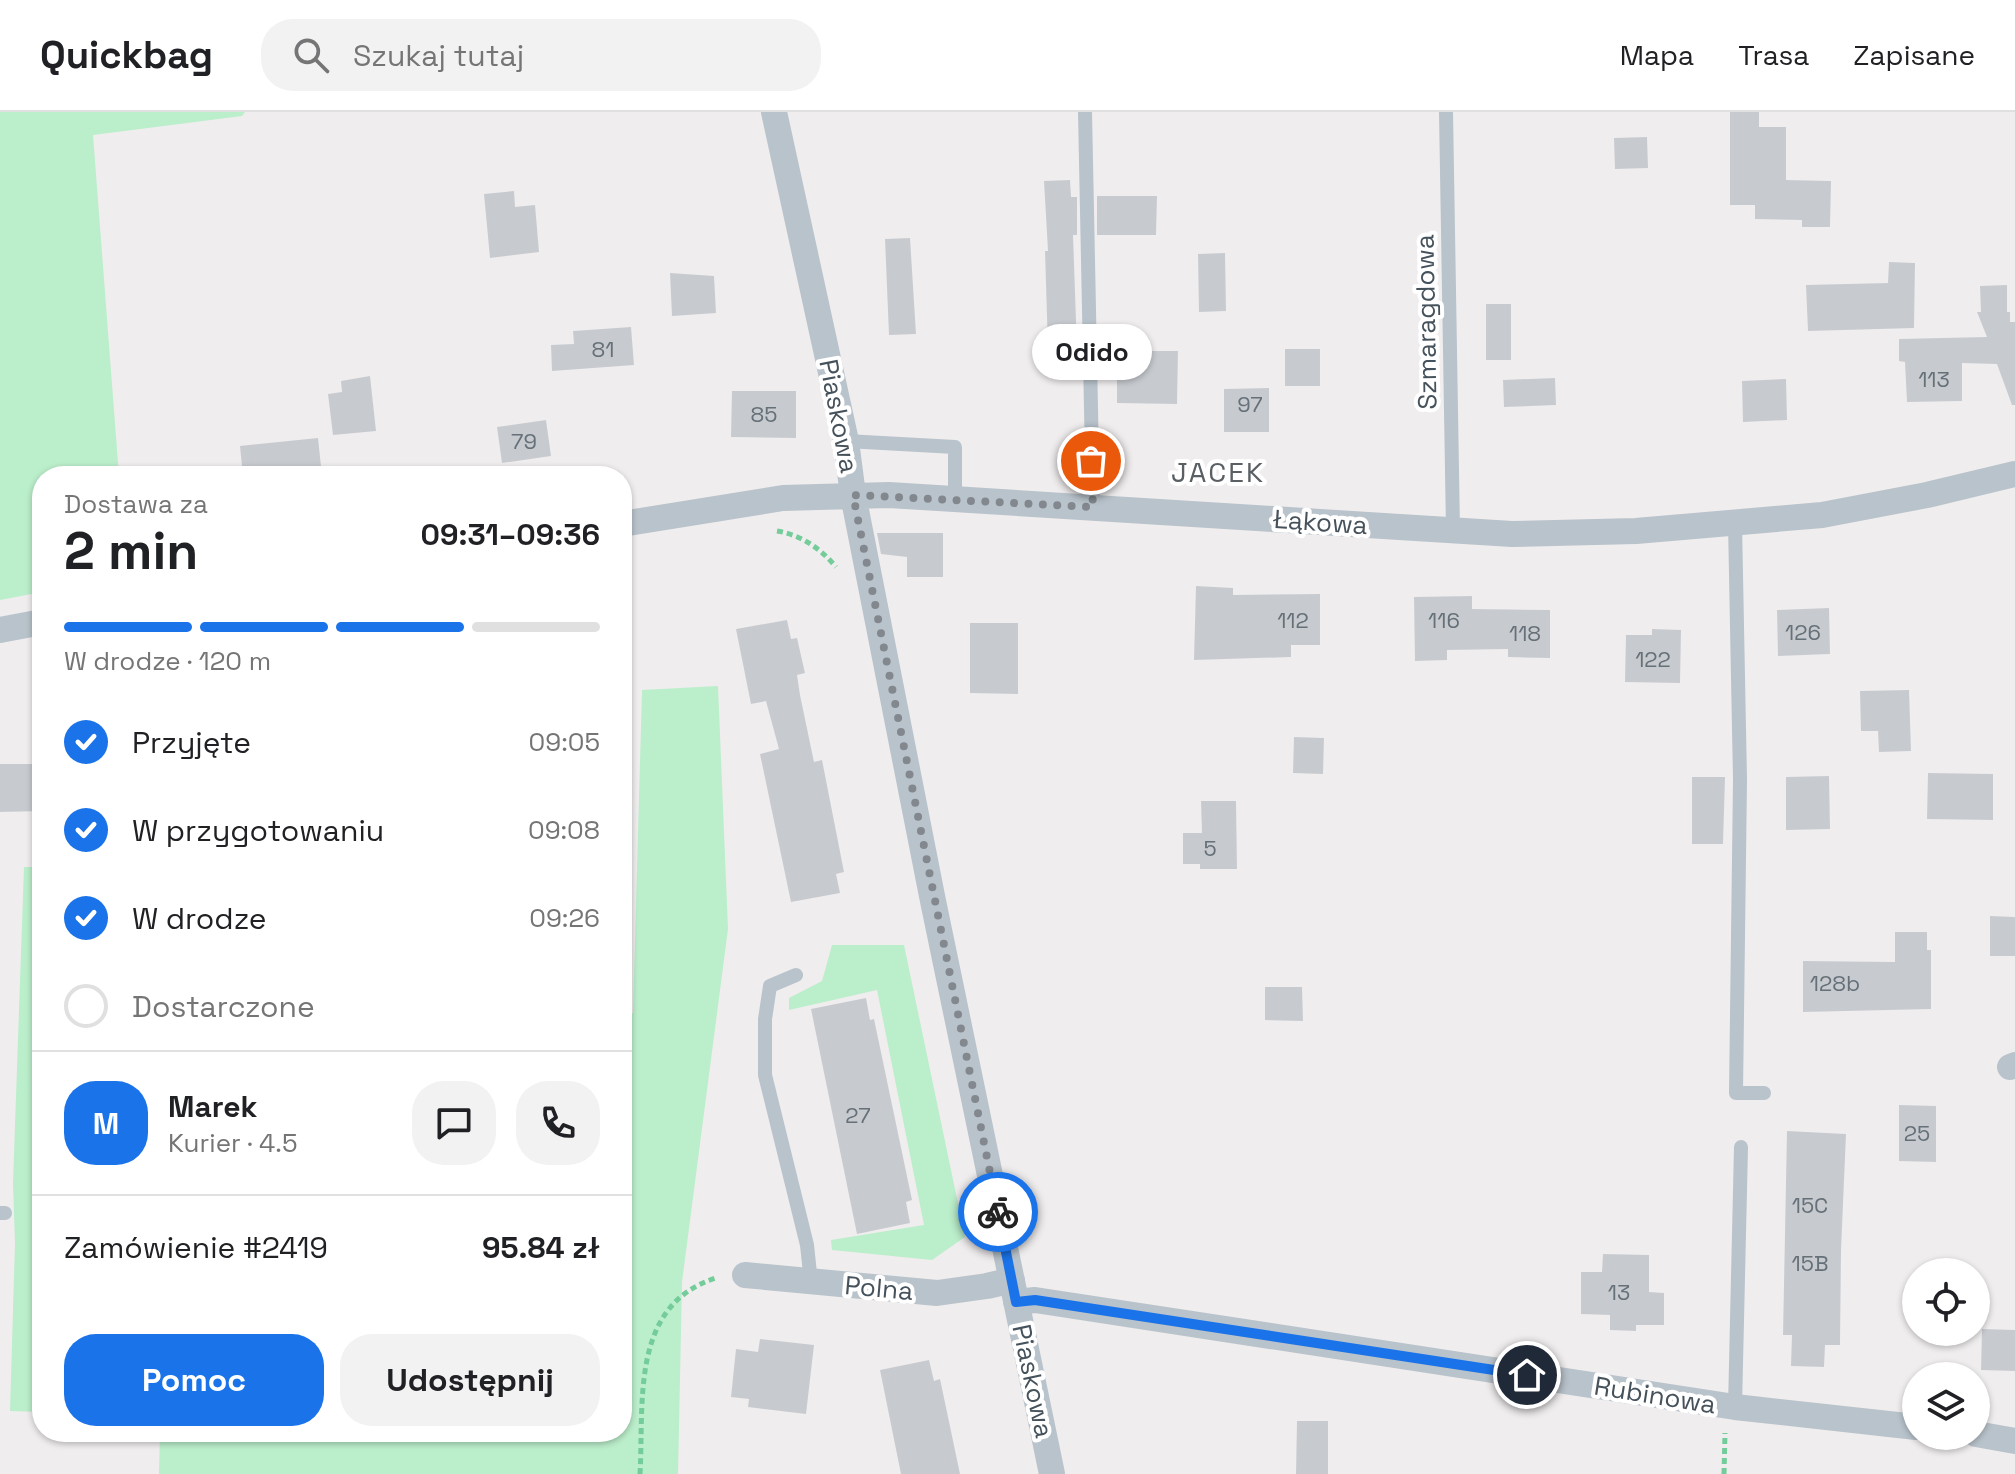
<!DOCTYPE html>
<html lang="pl">
<head>
<meta charset="utf-8">
<style>
	body { margin:0; font-family:"Space Grotesk",sans-serif; background:#f2f2f2; color:#202124; height:100vh; display:flex; flex-direction:column; font-size:30px; white-space:nowrap }
	* { box-sizing:border-box; margin:0 }
	p { font-size:26px; color:#757577 }
	.icon { flex:none; width:44px; height:44px; fill:none; stroke:currentColor; stroke-width:2; stroke-linecap:round; stroke-linejoin:round }
	.map { position:relative; flex:1; overflow:hidden }
	.sheet { position:absolute; left:32px; top:354px; width:600px; height:976px; display:flex; flex-direction:column; background:#fff; border-radius:32px; box-shadow:0 2px 6px #0004 }
	.sheet>* { flex:none }
	.fabs { position:absolute; left:1902px; top:1146px; display:grid; gap:16px }
	.fabs a { display:grid; place-items:center; width:88px; height:88px; border-radius:50%; background:#fff; box-shadow:0 2px 6px #0004; font-size:40px }
	.pin { position:absolute; display:grid; place-items:center; width:68px; height:68px; color:#fff; margin:-34px; border:4px solid #fff; border-radius:50%; box-shadow:0 2px 8px #0007 }
	.courier { position:absolute; display:grid; place-items:center; width:80px; height:80px; margin:-40px; border:6px solid #1a73e8; border-radius:50%; background:#fff; color:#222; box-shadow:0 2px 10px #0007 }
	.bubble { position:absolute; height:56px; border-radius:28px; background:#fff; box-shadow:0 2px 6px #0004; font-size:26px; font-weight:600; line-height:56px; text-align:center }
	.summary em { font-style:normal; font-weight:600 }
	.summary div { display:flex; flex-direction:column-reverse }
	.summary { display:flex; align-items:center; justify-content:space-between; height:136px; padding:0 32px }
	h1 { font-size:52px; font-weight:600; line-height:60px }
	.bar { display:grid; grid-template-columns:repeat(4,1fr); gap:12px 8px; align-content:center; height:96px; padding:0 32px }
	.bar i { height:10px; border-radius:6px; background:#e0e0e0 }
	.bar .current { background:#1a73e8 }
	.bar p { grid-column:span 4 }
	.line { display:flex; align-items:center; gap:20px; padding:0 32px; border-top:2px solid #e0e0e0 }
	.line div { flex:1 }
	.round { display:grid; place-items:center; flex:none; width:84px; height:84px; border-radius:32px; background:#f2f2f2 }
	ol { padding:0 32px; list-style:none }
	li { display:flex; align-items:center; gap:24px; height:88px }
	li p { margin-inline-start:auto }
	li .icon { padding:8px; border-radius:50%; background:#1a73e8; color:#fff; stroke-width:4 }
	li:last-child { color:#757577 }
	li i { width:44px; height:44px; border:4px solid #e0e0e0; border-radius:50% }
	.action { display:flex; gap:16px; margin-top:auto; padding:16px 32px }
	.action a { flex:1; height:92px; border-radius:32px; background:#1a73e8; color:#fff; font-size:32px; font-weight:600; line-height:92px; text-align:center }
	.action a+a { background:#f2f2f2; color:#202124 }
	header { display:flex; align-items:center; gap:48px; box-sizing:border-box; height:112px; padding:0 40px; background:#fff; border-bottom:2px solid #e0e0e0 }
	header strong { font-size:38px }
	nav { display:flex; gap:44px; margin-inline-start:auto; font-size:28px }
	.search { width:560px; height:72px; background:#f2f2f2; display:flex; align-items:center; gap:20px; box-sizing:border-box; padding:0 28px; border-radius:32px; color:#757577; font-size:30px }
	.map>svg:first-child { display:block }
	.green { fill:#bbeecb }
	.building { fill:#c7cbd0 }
	.lines { fill:none; stroke-linecap:round; stroke-linejoin:round }
	.path { stroke:#74cc9a; stroke-width:5; stroke-dasharray:6 4; stroke-linecap:butt }
	.lane { stroke:#b9c3cb; stroke-width:14 }
	.street { stroke:#b9c3cb; stroke-width:26 }
	.done { stroke:#82888e; stroke-width:8; stroke-dasharray:0 14.4 }
	.route { stroke:#1a73e8; stroke-width:10 }
	.labels { text-anchor:middle; stroke-width:8; stroke-linejoin:round; paint-order:stroke }
	.number-label { font-size:22px; fill:#667078 }
	.street-label { font-size:26px; fill:#46525b; stroke:#fff }
	.neighbourhood-label { font-size:28px; letter-spacing:2px; fill:#5a5f63; stroke:#fff }
</style>
</head>
<body>
<header>
<strong>Quickbag</strong>
<div class="search"><svg class="icon" aria-label="search" viewBox="0 0 24 24"><circle cx="10" cy="10" r="6"/><path d="M15 15l6 6"/></svg>Szukaj tutaj</div>
<nav><a>Mapa</a><a>Trasa</a><a>Zapisane</a></nav>
</header>
<div class="map">
<svg width="2015" height="1362" viewBox="0 0 2015 1362">
	<rect width="100%" height="100%" fill="#f0edee"/>
	<!-- green -->
	<path class="green" d="M0 0H245L242 4 93 23 119 364H42V480L0 488Z
		M718 574 728 817 682 1170 678 1362H159L160 1320H622V901H633L642 578Z
		M24 755H42V1300L10 1299 15 1131 13 1071Z
		M832 833H904L965 1125 932 1148 832 1138 831 1128 924 1113 877 878 789 898V886L822 869Z"/>
	<!-- building -->
	<path class="building" d="M1730 0H1759V15H1786V68L1831 69 1830 115H1802V108L1755 107V93H1730Z
		M1647 25 1648 56 1615 57 1614 26Z
		M1070 68 1071 85H1077V123H1073L1077 237H1048L1045 139H1048L1044 69Z
		M514 79 515 95 535 93 539 140 490 146 484 82Z
		M1097 84H1157L1156 123H1097Z
		M910 126 916 222 889 223 885 127Z
		M1225 141 1226 199 1199 200 1198 142Z
		M1889 150 1915 151 1914 216 1808 219 1806 173 1888 171Z
		M670 161 714 164 716 201 672 204Z
		M2007 173V200H2010V210H2015V293H2012L1997 252 1962 251V289L1907 290 1905 250 1899 249V227L1987 225 1977 200H1981L1980 174Z
		M1486 192H1511V248H1486Z
		M631 215 634 253 552 259 551 233 574 232 573 219Z
		M1285 237H1320V274H1285Z
		M1117 239H1178L1177 292 1117 291Z
		M370 264 376 319 333 323 328 282 342 280 341 269Z
		M1555 266 1556 293 1504 295 1503 268Z
		M1786 267 1787 308 1743 310 1742 269Z
		M1269 276V320H1224V277Z
		M732 279H796V326L731 325Z
		M546 308 551 344 502 351 497 315Z
		M318 326 322 364H243L240 334Z
		M877 421H943V465H907V445L881 442Z
		M1196 474 1233 476V483L1320 482V533H1291V545L1194 548Z
		M1472 484V497L1550 498V546L1508 545V537L1447 538V548L1415 549 1414 485Z
		M1829 496 1830 542 1778 544 1777 498Z
		M787 508 791 527 797 526 805 561 797 563 800 583 814 650 822 648 844 760 836 762 840 781 791 790 760 642 779 637 766 589 751 592 736 517Z
		M970 511H1018V582L970 581Z
		M1652 517 1681 518 1680 571 1625 570 1626 523H1652Z
		M1909 578 1911 639 1879 640 1878 619H1861L1860 579Z
		M1294 625 1324 626 1323 662 1293 661Z
		M0 652H42V699L0 700Z
		M1928 661 1993 662V708L1927 707Z
		M1829 664 1830 717 1786 718V665Z
		M1692 665H1725L1723 732H1692Z
		M1201 689H1236L1237 757H1200V752H1183V721H1202Z
		M1990 804 2015 805V844H1990Z
		M1895 820H1927V838H1931V897L1803 900V849L1895 850Z
		M1265 875H1302L1303 909 1265 908Z
		M866 886 870 908 874 907 912 1088 906 1090 910 1111 857 1122 811 897Z
		M1899 993 1936 994V1050L1899 1049Z
		M1787 1019 1846 1022 1841 1138 1840 1233H1825L1824 1255 1791 1254 1792 1223H1783Z
		M1603 1142 1649 1143V1180L1664 1181V1213H1636V1219L1610 1218V1203L1581 1202V1160H1602Z
		M1982 1217 2015 1218V1259L1981 1258Z
		M760 1227 814 1233 806 1302 748 1295 749 1287 731 1285 736 1237 758 1240Z
		M929 1248 934 1269 940 1267 960 1362H901L880 1258Z
		M1297 1309H1328V1362H1296Z"/>
	<g class="lines">
		<!-- path -->
		<path class="path" d="M777 419C801 423 820 436 836 455
			M640 1362C644 1289 630 1193 716 1166
			M1724 1362 1725 1321"/>
		<!-- lane -->
		<path class="lane" d="M1085 0 1093 395
			M1446 0 1453 418
			M846 329 955 335V387
			M1735 411 1740 668 1736 981H1764
			M796 863 770 874 765 907V963L807 1133 811 1171
			M0 1101H5
			M1735 1295 1741 1035"/>
		<!-- street -->
		<path class="street" d="M774 0 846 329 853 383 933 789 1052 1362
			M622 412 783 386 889 383 1512 422 1636 419 1822 403 1927 383 2015 362
			M0 518 42 510
			M2010 955 2015 953
			M745 1163 937 1181 987 1174 1012 1168
			M1016 1190 1035 1188 1735 1295 1916 1315
			M1976 1322 2015 1329"/>
	</g>
	<g class="lines">
		<!-- done -->
		<path class="done" d="M998 1100 853 383 1093 395 1091 349"/>
		<!-- route -->
		<path class="route" d="M998 1100 1016 1190 1035 1188 1527 1263"/>
	</g>
	<g class="labels">
		<!-- number labels -->
		<g class="number-label">
			<text x="603" y="245">81</text>
			<text x="1934" y="275">113</text>
			<text x="1250" y="300">97</text>
			<text x="764" y="310">85</text>
			<text x="524" y="337">79</text>
			<text x="1293" y="516">112</text>
			<text x="1444" y="516">116</text>
			<text x="1803" y="528">126</text>
			<text x="1525" y="529">118</text>
			<text x="1653" y="555">122</text>
			<text x="1210" y="744">5</text>
			<text x="1835" y="879">128b</text>
			<text x="858" y="1011">27</text>
			<text x="1917" y="1029">25</text>
			<text x="1810" y="1101">15C</text>
			<text x="1810" y="1159">15B</text>
			<text x="1619" y="1188">13</text>
		</g>
		<!-- street labels -->
		<g class="street-label">
			<text transform="translate(1426 210) rotate(-91)" y="9">Szmaragdowa</text>
			<text transform="translate(839 304) rotate(79)" y="9">Piaskowa</text>
			<text transform="translate(1320 410) rotate(4)" y="9">Łąkowa</text>
			<text transform="translate(879 1176) rotate(5)" y="9">Polna</text>
			<text transform="translate(1033 1269) rotate(78)" y="9">Piaskowa</text>
			<text transform="translate(1655 1283) rotate(9)" y="9">Rubinowa</text>
		</g>
		<!-- neighbourhood labels -->
		<g class="neighbourhood-label">
			<text x="1218" y="370">JACEK</text>
		</g>
	</g>
</svg>
<div class="fabs">
<a><svg class="icon" aria-label="locate" viewBox="0 0 24 24"><circle cx="12" cy="12" r="6"/><path d="M12 2v4M12 18v4M2 12h4M18 12h4"/></svg></a>
<a><svg class="icon" aria-label="layers" viewBox="0 0 24 24"><path d="M12 4l9 5-9 5-9-5zM3 14l9 5 9-5"/></svg></a>
</div>
<div class="pin" style="left:1091px;top:349px;background:#ea580c"><svg class="icon" aria-label="bag" viewBox="0 0 24 24"><path d="M5 8h14l-1 12H6zM9 8a3 3 0 0 1 6 0"/></svg></div>
<div class="pin" style="left:1527px;top:1263px;background:#1f2937"><svg class="icon" aria-label="home" viewBox="0 0 24 24"><path d="M3 11l9-7 9 7M6 9v11h12V9"/></svg></div>
<div class="courier" style="left:998px;top:1100px"><svg class="icon" aria-label="bike" viewBox="0 0 24 24"><circle cx="6" cy="16" r="4"/><circle cx="18" cy="16" r="4"/><path d="M6 16l4-8h5l3 8M10 8l3 8H6M13 5h3"/></svg></div>
<div class="bubble" style="left:1032px;top:212px;width:120px">Odido</div>
<section class="sheet">
<div class="summary"><div><h1>2 min</h1><p>Dostawa za</p></div><em>09:31–09:36</em></div>
<div class="bar"><i class="current"></i><i class="current"></i><i class="current"></i><i></i><p>W drodze · 120 m</p></div>
<ol>
<li><svg class="icon" aria-label="check" viewBox="0 0 24 24"><path d="M5 12l5 5 9-10"/></svg>Przyjęte<p>09:05</p></li>
<li><svg class="icon" aria-label="check" viewBox="0 0 24 24"><path d="M5 12l5 5 9-10"/></svg>W przygotowaniu<p>09:08</p></li>
<li><svg class="icon" aria-label="check" viewBox="0 0 24 24"><path d="M5 12l5 5 9-10"/></svg>W drodze<p>09:26</p></li>
<li><i></i>Dostarczone</li>
</ol>
<div class="line" style="height:144px"><b class="round" style="background:#1a73e8;color:#fff">M</b><div><b>Marek</b><p>Kurier · 4.5</p></div><a class="round"><svg class="icon" aria-label="chat" viewBox="0 0 24 24"><path d="M4 5h16v11H9l-5 4z"/></svg></a><a class="round"><svg class="icon" aria-label="phone" viewBox="0 0 24 24"><path d="M5 4h4l2 5-3 2q2 4 5 5l2-3 5 2v4C11 20 4 13 5 4z"/></svg></a></div>
<div class="line" style="height:104px"><div>Zamówienie #2419</div><b>95.84 zł</b></div>
<div class="action"><a>Pomoc</a><a>Udostępnij</a></div>
</section>
</div>
</body>
</html>
